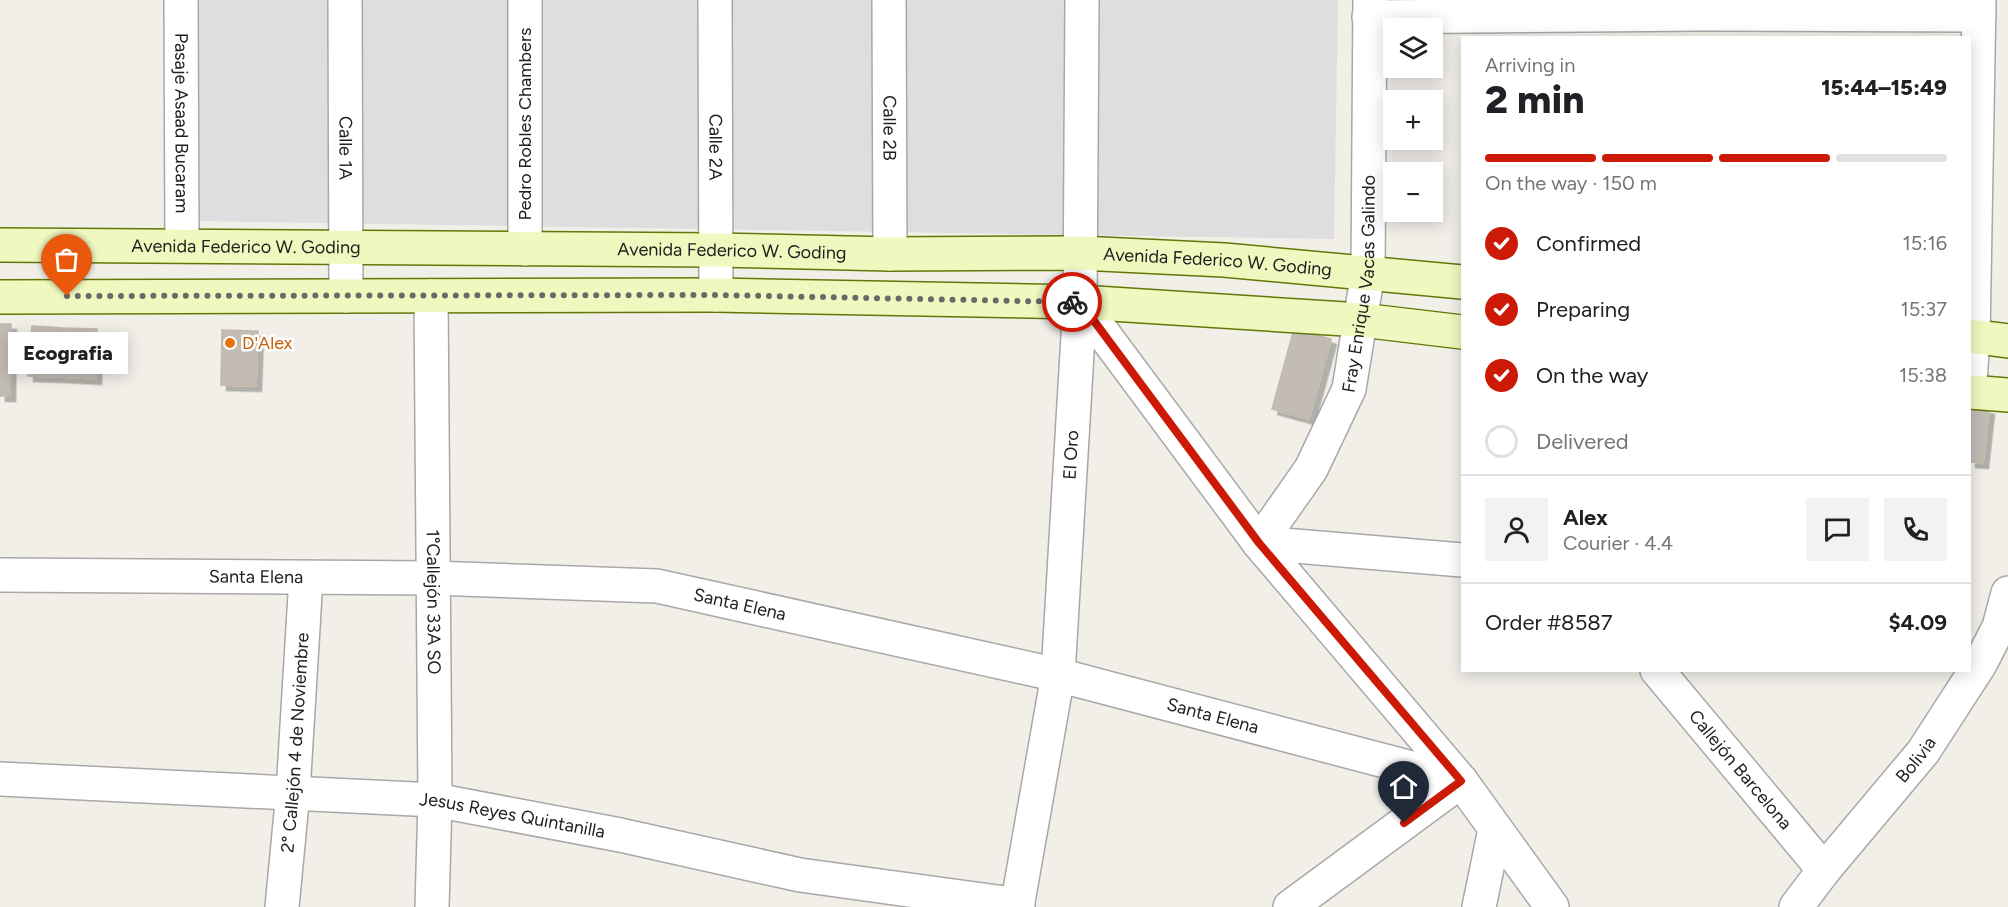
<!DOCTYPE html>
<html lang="en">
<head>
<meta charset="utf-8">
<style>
	body { margin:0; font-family:Figtree,sans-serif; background:#f2f2f2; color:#202124; height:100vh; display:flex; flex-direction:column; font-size:22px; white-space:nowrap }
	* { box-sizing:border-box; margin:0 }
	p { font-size:20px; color:#757577 }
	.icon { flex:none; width:33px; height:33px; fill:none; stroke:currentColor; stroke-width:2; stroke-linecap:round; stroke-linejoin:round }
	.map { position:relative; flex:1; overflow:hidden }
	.side { position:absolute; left:1461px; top:36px; width:510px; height:636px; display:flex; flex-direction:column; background:#fff; border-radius:0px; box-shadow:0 3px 15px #0003 }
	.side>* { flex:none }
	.controls { position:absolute; left:1383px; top:18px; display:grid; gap:12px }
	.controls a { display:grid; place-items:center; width:60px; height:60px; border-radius:0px; background:#fff; box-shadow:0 3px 15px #0003; font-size:30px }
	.pin { position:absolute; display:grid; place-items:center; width:51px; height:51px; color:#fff; margin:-62px -26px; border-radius:50% 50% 50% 0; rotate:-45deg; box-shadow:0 0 6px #0007 }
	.pin .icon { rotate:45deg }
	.courier { position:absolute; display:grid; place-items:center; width:60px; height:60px; margin:-30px; border:4px solid #cc1a06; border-radius:50%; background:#fff; color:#222; box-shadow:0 2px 8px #0007 }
	.bubble { position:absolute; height:42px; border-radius:0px; background:#fff; box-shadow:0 3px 15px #0003; font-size:20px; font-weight:800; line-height:42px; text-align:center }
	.summary em { font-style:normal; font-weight:800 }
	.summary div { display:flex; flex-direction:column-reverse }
	.summary { display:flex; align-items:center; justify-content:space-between; height:102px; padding:0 24px }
	h1 { font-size:39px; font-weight:800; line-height:45px }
	.bar { display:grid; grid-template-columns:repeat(4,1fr); gap:9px 6px; align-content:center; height:72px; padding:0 24px }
	.bar i { height:8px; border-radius:4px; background:#e0e0e0 }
	.bar .selected { background:#cc1a06 }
	.bar p { grid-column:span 4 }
	.line { display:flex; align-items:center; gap:15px; padding:0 24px; border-top:2px solid #e0e0e0 }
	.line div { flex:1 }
	.round { display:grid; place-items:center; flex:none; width:63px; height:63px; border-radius:0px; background:#f2f2f2 }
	ol { padding:0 24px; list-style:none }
	li { display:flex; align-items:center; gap:18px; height:66px }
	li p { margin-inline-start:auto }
	li .icon { padding:6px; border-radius:50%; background:#cc1a06; color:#fff; stroke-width:4 }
	li:last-child { color:#757577 }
	li i { width:33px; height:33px; border:3px solid #e0e0e0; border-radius:50% }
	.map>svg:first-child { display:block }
	.residential { fill:#dfdede }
	.building { fill:#c2bcb5; stroke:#c3b8ab; stroke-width:1.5; filter:url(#shadow) }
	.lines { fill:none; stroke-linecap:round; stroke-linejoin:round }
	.street-casing { stroke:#a8a8a8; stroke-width:36 }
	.secondary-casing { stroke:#617808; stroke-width:36 }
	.street { stroke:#fff; stroke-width:33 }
	.secondary { stroke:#f0f8bf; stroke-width:33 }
	.done { stroke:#6a6967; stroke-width:6; stroke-dasharray:0 10.8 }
	.route { stroke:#cc1a06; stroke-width:8 }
	.food-dot { fill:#e8710a; stroke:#fff; stroke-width:2 }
	.labels { text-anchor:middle; stroke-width:5; stroke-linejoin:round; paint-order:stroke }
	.street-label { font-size:18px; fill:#212121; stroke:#fff }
	.food-label { font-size:18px; fill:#c56008; stroke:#fff; text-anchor:start }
</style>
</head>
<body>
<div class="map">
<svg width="2008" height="907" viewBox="0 0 2008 907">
	<defs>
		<filter id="shadow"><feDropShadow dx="5.5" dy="5.5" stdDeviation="0" flood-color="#0004"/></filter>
	</defs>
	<rect width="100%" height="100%" fill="#f1efe8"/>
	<!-- residential -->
	<path class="residential" d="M191 0H1338L1334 239 191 221Z"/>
	<!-- building -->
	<path class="building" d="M0 324H11L10 396H0Z
		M32 326 62 328 60 377 28 376Z
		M62 328 97 329 96 379 60 377Z
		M1294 329 1331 339 1309 419 1272 409Z
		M222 330 258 331 256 386 221 385Z
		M1970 406 1989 409 1983 463 1970 462Z"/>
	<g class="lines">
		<defs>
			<g id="street">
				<path id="s1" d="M181 0 182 245"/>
				<path id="s2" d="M345 0 346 296"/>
				<path id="s3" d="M715 0 716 295"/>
				<path id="s4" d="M889 0 890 254"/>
				<path d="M1369 17 1705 14 1979 15"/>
				<path d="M525 249V0"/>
				<path id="s5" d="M431 296 435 800 432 907"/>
				<path d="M1080 302 1259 543 1461 781 1552 907"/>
				<path d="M1970 382 1973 337 1979 0"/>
				<path id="s6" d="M1259 543 1311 469 1349 389 1368 272 1370 0"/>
				<path d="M1259 543 1462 560"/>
				<path id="s7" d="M0 575 433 578 657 586 1058 675 1461 781"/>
				<path id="s8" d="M1657 670 1824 870"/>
				<path id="s9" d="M0 779 435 800 620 835 800 875 1018 905"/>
				<path id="s10" d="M282 907 293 792 306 578"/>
				<path id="s11" d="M1017 907 1058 675 1080 302 1082 0"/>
				<path d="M1290 907 1461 781"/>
				<path d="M1479 907 1495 829"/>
				<path id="s12" d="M1796 907 1824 870 1923 752 1980 664 1999 627 2008 593"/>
			</g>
			<g id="secondary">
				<path id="s13" d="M0 245 715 250 890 254 1080 253 1224 260 1462 282"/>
				<path d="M0 297 716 295 1080 302 1361 320 1462 332"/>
				<path d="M1970 336 2008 341"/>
				<path d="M1970 392 2008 395"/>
			</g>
		</defs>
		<!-- street casing -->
		<use href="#street" class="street-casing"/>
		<!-- secondary casing -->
		<use href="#secondary" class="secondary-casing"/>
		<!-- street -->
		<use href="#street" class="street"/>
		<!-- secondary -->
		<use href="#secondary" class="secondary"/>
	</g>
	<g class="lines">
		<!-- done -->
		<path class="done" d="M67 296 716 295 1072 302"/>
		<!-- route -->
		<path class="route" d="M1072 302H1080L1259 543 1461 781 1404 823"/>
	</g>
	<!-- markers -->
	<circle class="food-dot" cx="230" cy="343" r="6"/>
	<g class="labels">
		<!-- street labels -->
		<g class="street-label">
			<text dy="6" stroke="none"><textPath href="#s1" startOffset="123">Pasaje Asaad Bucaram</textPath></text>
			<text transform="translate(525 124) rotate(-90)" y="6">Pedro Robles Chambers</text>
			<text dy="6" stroke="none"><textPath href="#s4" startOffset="128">Calle 2B</textPath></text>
			<text dy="6" stroke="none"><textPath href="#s2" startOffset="148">Calle 1A</textPath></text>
			<text dy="6" stroke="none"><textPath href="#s3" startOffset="147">Calle 2A</textPath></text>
			<text dy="6" stroke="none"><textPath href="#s13" startOffset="246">Avenida Federico W. Goding</textPath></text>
			<text dy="6" stroke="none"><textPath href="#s13" startOffset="732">Avenida Federico W. Goding</textPath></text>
			<text dy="6" stroke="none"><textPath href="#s13" startOffset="1218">Avenida Federico W. Goding</textPath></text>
			<text dy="6" stroke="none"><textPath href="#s6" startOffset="285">Fray Enrique Vacas Galindo</textPath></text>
			<text dy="6" stroke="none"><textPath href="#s11" startOffset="456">El Oro</textPath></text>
			<text dy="6" stroke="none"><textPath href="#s7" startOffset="256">Santa Elena</textPath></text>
			<text dy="6" stroke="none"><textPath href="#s5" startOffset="306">1°Callejón 33A SO</textPath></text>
			<text dy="6" stroke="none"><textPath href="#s7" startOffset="742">Santa Elena</textPath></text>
			<text dy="6" stroke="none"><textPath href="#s7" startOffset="1228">Santa Elena</textPath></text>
			<text dy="6" stroke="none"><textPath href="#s10" startOffset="165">2° Callejón 4 de Noviembre</textPath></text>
			<text dy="6" stroke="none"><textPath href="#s12" startOffset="190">Bolivia</textPath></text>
			<text dy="6" stroke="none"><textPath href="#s8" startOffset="130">Callejón Barcelona</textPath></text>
			<text dy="6" stroke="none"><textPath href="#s9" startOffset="514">Jesus Reyes Quintanilla</textPath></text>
		</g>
		<!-- food labels -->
		<g class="food-label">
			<text x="242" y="349">D'Alex</text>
		</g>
	</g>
</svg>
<div class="controls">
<a><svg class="icon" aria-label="layers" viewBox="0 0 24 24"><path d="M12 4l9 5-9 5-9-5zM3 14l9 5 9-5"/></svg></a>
<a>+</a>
<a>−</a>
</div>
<div class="pin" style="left:67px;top:296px;background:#ea580c"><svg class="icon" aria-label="bag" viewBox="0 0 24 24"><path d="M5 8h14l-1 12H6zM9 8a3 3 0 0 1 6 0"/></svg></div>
<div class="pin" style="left:1404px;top:823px;background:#1f2937"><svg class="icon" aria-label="home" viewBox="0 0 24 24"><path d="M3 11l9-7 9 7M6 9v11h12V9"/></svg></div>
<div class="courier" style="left:1072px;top:302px"><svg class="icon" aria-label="bike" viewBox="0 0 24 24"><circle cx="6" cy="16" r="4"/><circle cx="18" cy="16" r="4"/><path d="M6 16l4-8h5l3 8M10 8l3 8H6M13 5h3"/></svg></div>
<div class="bubble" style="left:8px;top:332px;width:120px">Ecografia</div>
<section class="side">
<div class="summary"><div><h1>2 min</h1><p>Arriving in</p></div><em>15:44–15:49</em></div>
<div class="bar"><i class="selected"></i><i class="selected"></i><i class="selected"></i><i></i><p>On the way · 150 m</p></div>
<ol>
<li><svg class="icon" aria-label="check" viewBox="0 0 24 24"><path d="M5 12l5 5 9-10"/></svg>Confirmed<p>15:16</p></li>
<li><svg class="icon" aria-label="check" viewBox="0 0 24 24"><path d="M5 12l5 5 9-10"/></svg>Preparing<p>15:37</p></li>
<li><svg class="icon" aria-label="check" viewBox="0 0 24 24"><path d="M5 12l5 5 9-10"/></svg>On the way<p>15:38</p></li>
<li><i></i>Delivered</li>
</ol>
<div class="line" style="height:108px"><a class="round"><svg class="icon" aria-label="person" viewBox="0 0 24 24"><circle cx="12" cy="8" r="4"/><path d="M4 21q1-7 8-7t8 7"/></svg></a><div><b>Alex</b><p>Courier · 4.4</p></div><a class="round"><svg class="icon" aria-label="chat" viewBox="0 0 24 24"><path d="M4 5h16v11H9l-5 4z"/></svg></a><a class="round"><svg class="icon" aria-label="phone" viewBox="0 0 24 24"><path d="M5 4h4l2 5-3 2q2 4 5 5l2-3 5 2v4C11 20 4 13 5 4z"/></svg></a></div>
<div class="line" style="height:78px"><div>Order #8587</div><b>$4.09</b></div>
</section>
</div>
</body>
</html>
